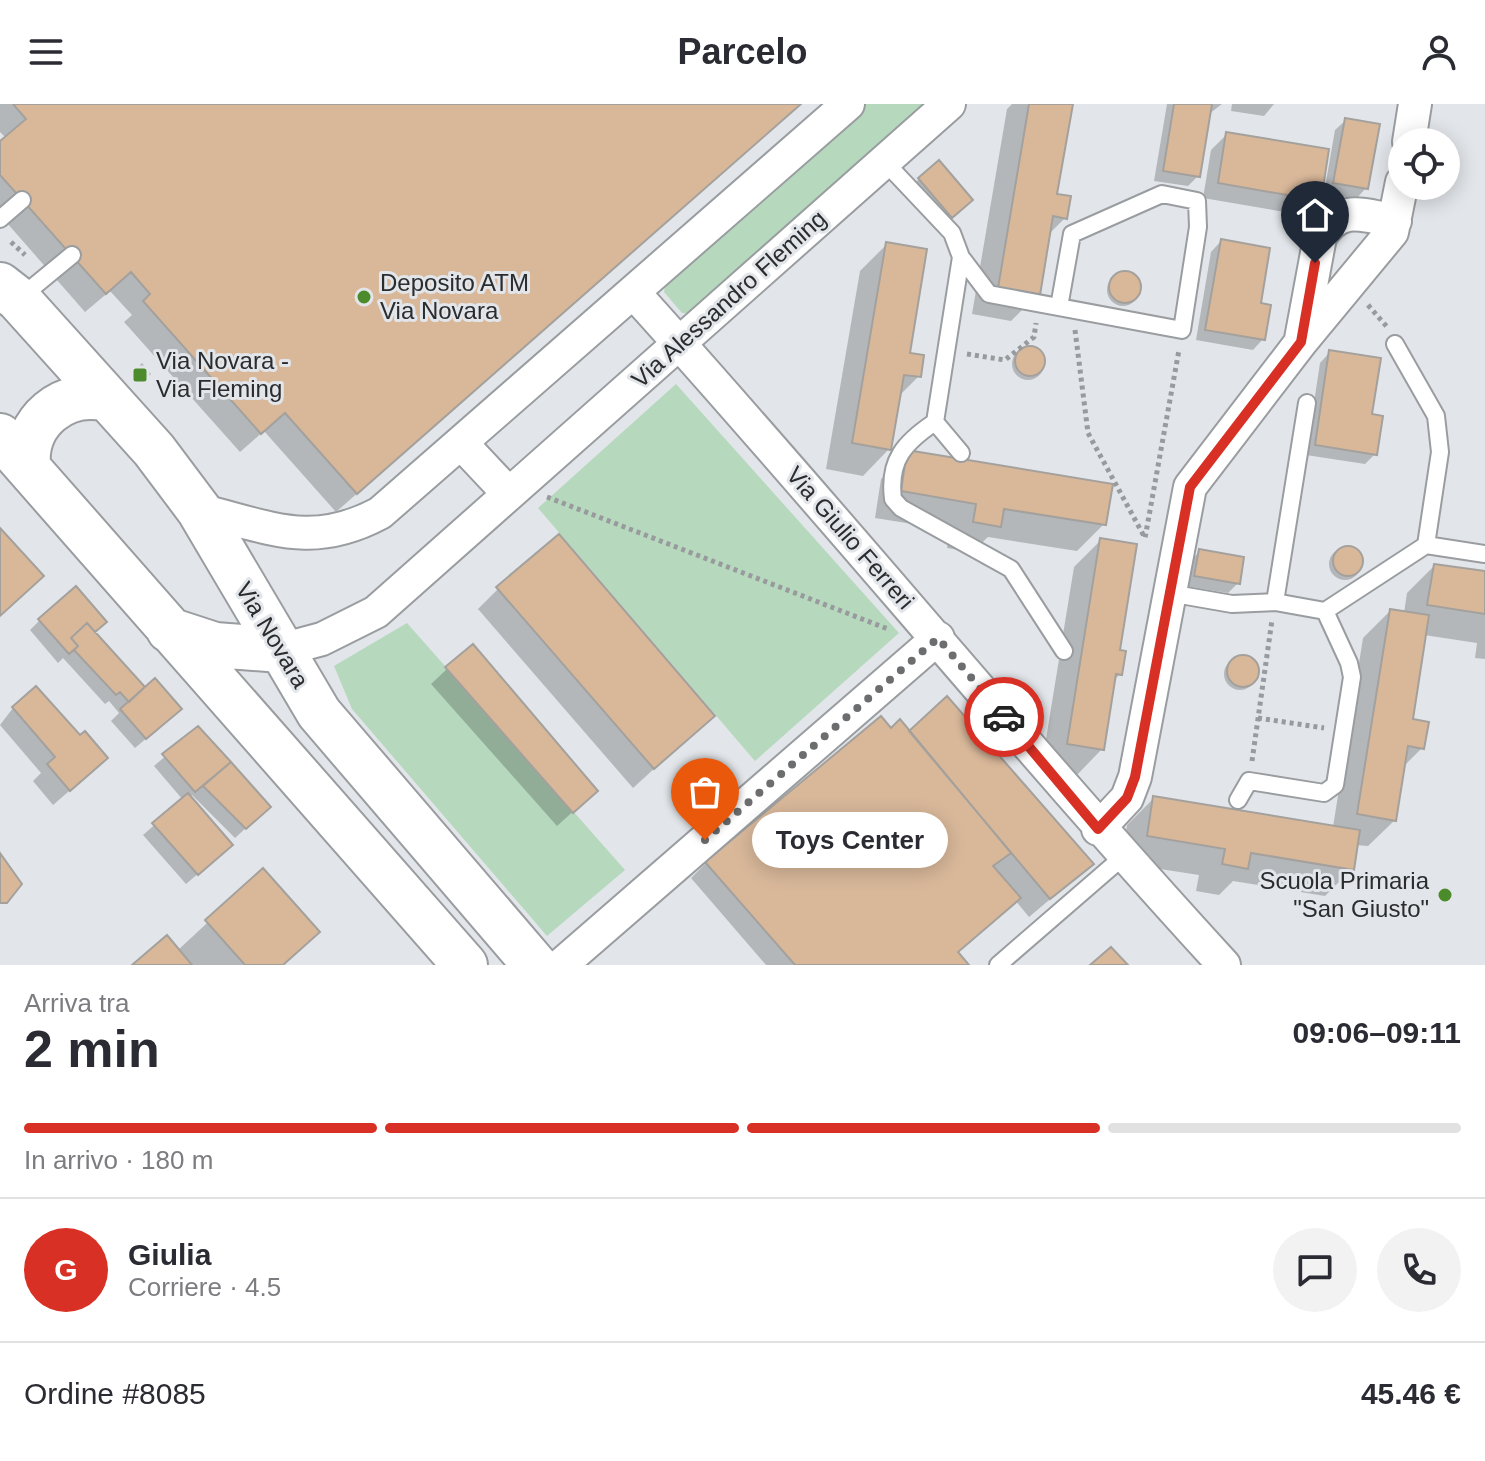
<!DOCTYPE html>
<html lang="it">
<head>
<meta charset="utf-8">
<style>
	body { margin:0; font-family:Arial,sans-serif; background:#f2f2f3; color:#2b2b33; height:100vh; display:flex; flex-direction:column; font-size:30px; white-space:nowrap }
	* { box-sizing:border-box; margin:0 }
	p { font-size:26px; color:#7c7c81 }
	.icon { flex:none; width:44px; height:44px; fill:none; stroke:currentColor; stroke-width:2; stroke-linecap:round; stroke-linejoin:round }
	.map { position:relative; height:861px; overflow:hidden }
	.side { display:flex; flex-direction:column; background:#fff; flex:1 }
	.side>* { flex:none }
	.buttons { position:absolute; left:1388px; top:24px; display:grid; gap:16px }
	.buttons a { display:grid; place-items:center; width:72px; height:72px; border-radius:50%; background:#fff; box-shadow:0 4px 20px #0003; font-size:40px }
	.pin { position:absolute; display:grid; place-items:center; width:68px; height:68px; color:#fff; margin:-82px -34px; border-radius:50% 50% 50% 0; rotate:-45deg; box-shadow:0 0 8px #0007 }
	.pin .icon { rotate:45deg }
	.courier { position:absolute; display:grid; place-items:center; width:80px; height:80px; margin:-40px; border:6px solid #d93025; border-radius:50%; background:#fff; color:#222; box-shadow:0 2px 10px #0007 }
	.bubble { position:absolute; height:56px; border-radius:28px; background:#fff; box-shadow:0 4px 20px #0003; font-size:26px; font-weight:700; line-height:56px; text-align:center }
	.head em { font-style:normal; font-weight:700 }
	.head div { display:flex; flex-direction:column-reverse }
	.head { display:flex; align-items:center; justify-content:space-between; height:136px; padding:0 24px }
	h1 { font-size:52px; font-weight:700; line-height:60px }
	.bar { display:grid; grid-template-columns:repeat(4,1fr); gap:12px 8px; align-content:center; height:96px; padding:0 24px }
	.bar i { height:10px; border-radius:6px; background:#e1e1e2 }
	.bar .active { background:#d93025 }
	.bar p { grid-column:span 4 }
	.line { display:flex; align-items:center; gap:20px; padding:0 24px; border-top:2px solid #e1e1e2 }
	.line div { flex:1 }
	.round { display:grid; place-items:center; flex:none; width:84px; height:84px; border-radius:42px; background:#f2f2f3 }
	header { display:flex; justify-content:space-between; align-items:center; height:104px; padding:0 24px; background:#fff; font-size:36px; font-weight:700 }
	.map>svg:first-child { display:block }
	.green { fill:#b6d9be }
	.shadow { fill:#0003 }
	.building { fill:#d9b89a; stroke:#a4a19d; stroke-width:2 }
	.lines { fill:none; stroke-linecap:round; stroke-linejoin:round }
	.lane-casing { stroke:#999da0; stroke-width:20 }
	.street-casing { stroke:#999da0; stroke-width:36 }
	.secondary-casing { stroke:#999da0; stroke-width:48 }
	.path { stroke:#989a9d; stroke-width:5; stroke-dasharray:4 4; stroke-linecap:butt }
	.lane { stroke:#fff; stroke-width:16 }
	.street { stroke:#fff; stroke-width:32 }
	.secondary { stroke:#fff; stroke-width:44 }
	.done { stroke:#6b6d6f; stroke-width:8; stroke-dasharray:0 14.4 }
	.route { stroke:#d93025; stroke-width:10 }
	.poi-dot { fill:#4c8b2b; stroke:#e2e5e9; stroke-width:3 }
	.labels { text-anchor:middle; stroke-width:6; stroke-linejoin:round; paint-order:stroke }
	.poi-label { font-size:24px; fill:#2b2c2d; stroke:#e2e5e9; text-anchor:start }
	.street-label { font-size:24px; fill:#2b2c2d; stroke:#e2e5e9 }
</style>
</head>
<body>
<header><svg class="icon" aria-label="menu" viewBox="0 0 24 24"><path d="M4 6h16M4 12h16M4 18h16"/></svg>Parcelo<svg class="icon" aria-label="person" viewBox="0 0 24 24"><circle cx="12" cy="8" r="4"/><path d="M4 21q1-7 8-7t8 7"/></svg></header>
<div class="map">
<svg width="1485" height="861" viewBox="0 0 1485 861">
	<rect width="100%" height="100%" fill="#e2e5e9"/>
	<!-- green -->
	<path class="green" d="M865 0H932L695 210 682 209 664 188 666 176Z
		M676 280 899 529 755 657 538 404Z
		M407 519 625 766 547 832 352 605 334 562Z"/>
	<!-- shadow -->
	<path class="shadow" d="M0 0H801L336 408 264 327 240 348 124 218 132 211 110 187 85 208 0 111V40L6 34 0 28Z
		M1012 0H1071L1055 92 1065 114 1048 131 1038 190 1011 217 972 210 1007 5Z
		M1167 0H1222L1209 10 1198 72 1188 82 1154 77Z
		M1232 0H1274L1264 12 1231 7Z
		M1346 16 1366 84 1356 95 1324 89 1335 26Z
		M1227 30 1319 96 1303 111 1203 94 1211 46Z
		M919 75 960 106 941 122 909 85Z
		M1221 137 1259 200 1263 235 1253 246 1196 236 1211 148Z
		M887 140 907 251 919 272 898 293 889 345 863 372 826 365 860 167Z
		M1107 186a16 16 0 1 1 32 0a16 16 0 1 1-32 0Z
		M1012 260a16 16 0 1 1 32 0a16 16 0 1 1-32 0Z
		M1330 248 1370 312 1375 350 1365 360 1306 351 1320 259Z
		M142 259 151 270 144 277 135 266Z
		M908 349 1104 420 1077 447 988 433 972 448 947 444 950 426 875 414 881 375Z
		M1100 437 1120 570 1113 577 1102 645 1076 672 1041 666 1074 463Z
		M1329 460a16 16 0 1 1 32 0a16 16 0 1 1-32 0Z
		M1199 448 1238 479 1228 489 1185 482 1189 458Z
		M1434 462 1485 469V555L1475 554 1477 539 1424 531 1410 617 1422 644 1403 663 1395 716 1368 742 1356 741 1352 765 1325 792 1233 777 1219 791 1196 787 1199 771 1121 759 1127 721 1154 694 1333 723 1363 534 1390 507 1404 509 1407 489Z
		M498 485 712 612 633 684 478 505Z
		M40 516 93 529 169 615 135 644 111 617 119 609 109 597 105 600 63 554 58 559 30 526Z
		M1224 570a16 16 0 1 1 32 0a16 16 0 1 1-32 0Z
		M447 565 596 687 557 722 431 580Z
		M13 604 90 669 53 701 33 677 41 669 0 621Z
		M198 624 269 703 235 734 192 691 189 693 220 751 186 780 143 731 183 696 154 662Z
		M891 627 909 630 1092 760 1029 813 1015 796 956 849 967 861H766L691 774 706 759Z
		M263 767 317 828 283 861H135L177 847Z"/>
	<!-- building -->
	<path class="building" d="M13 0H801L357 390 285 309 261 330 143 197 150 190 131 168 106 190 0 71V37L26 15Z
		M1029 0H1073L1057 90 1071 92 1067 115 1053 112 1040 191 998 184Z
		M1174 0H1212L1200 73 1163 67Z
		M1345 14 1380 20 1368 85 1333 79Z
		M1226 28 1329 45 1321 97 1218 79Z
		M939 56 973 96 952 114 918 74Z
		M1221 135 1270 144 1261 199 1271 201 1265 236 1205 226Z
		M886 138 927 145 910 249 924 251 921 273 904 271 891 346 852 339Z
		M1109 183a16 16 0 1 1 32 0a16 16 0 1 1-32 0Z
		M1015 257a15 15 0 1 1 30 0a15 15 0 1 1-30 0Z
		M1329 246 1381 254 1372 310 1383 312 1377 351 1315 341Z
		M907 346 1113 380 1106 421 1004 405 1001 423 973 418 976 400 901 387Z
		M0 424 44 472 0 512Z
		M559 430 715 612 654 665 496 483Z
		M1100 434 1137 440 1120 546 1126 547 1122 571 1116 570 1104 646 1067 640Z
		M1333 457a15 15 0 1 1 30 0a15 15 0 1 1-30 0Z
		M1199 445 1244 453 1240 480 1194 472Z
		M1434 460 1485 467V510L1427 501Z
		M76 482 107 518 95 528 87 519 71 534 78 542 69 550 38 515Z
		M1390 505 1429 511 1413 615 1429 618 1424 645 1408 642 1396 717 1357 710Z
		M87 519 145 583 129 598 120 588 116 591 74 546 78 542 71 534Z
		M473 540 598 687 573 709 445 563Z
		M1227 567a16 16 0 1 1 32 0a16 16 0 1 1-32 0Z
		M155 574 182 605 146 635 120 605Z
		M36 582 80 631 85 627 108 654 70 687 47 660 55 653 12 603Z
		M947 592 1094 760 1050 795 909 627Z
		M881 612 891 624 900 615 1011 749 993 762 1021 794 958 848 969 861H795L705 758Z
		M198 622 231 658 195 688 162 650Z
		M231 658 271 703 246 725 203 682Z
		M188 689 233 741 198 771 152 719Z
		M1153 692 1360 726 1354 766 1251 749 1248 765 1222 760 1225 745 1147 732Z
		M0 749 22 780 7 799H0Z
		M263 764 320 828 283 861H245L205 816Z
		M167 831 192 861H132Z
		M1111 843 1128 861H1090Z"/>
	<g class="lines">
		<defs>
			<path id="lane" d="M884 57 952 129 961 153 989 190 1182 226 1198 123 1197 97 1162 90 1072 130 1059 203
				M0 115 22 96
				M21 193 72 151
				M935 318C905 338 888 356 893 395L901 404 1011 465 1064 547
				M961 349 935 318 961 153
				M1426 441 1485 450
				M1169 489 1232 500 1275 498 1325 507 1426 441 1440 348 1436 312 1395 240
				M1275 498 1307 299
				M1238 696 1249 677 1324 689 1335 681 1352 573 1349 559 1325 507
				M998 861 1124 752"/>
			<path id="street" d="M1409 38 1415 0
				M634 189C834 410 1022 641 1224 861
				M1301 235 1320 133C1340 100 1363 111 1395 117
				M461 339 509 390
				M199 406C270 423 311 446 380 409L848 0
				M281 546 322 535 376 508 949 0
				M1098 725 1127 694 1135 673 1190 383 1301 238 1392 128 1402 78
				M561 861 938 534"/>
			<path id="secondary" d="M0 181 18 195 154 346 199 406 319 609 535 861
				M0 332 465 861
				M28 362C24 317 64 285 107 295
				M169 526 215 541 281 546"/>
		</defs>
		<!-- lane casing -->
		<use href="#lane" class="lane-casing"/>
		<!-- street casing -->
		<use href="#street" class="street-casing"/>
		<!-- secondary casing -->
		<use href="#secondary" class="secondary-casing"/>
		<!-- path -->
		<path class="path" d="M11 138 25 151
			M1368 201 1388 224
			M1075 226 1088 329 1145 434 1179 246
			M967 250 1005 256 1034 233 1036 219
			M547 393 888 525
			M1258 614 1324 624
			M1252 657 1272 516"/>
		<!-- lane -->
		<use href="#lane" class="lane"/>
		<!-- street -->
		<use href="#street" class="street"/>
		<!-- secondary -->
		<use href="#secondary" class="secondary"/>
	</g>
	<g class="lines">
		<!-- done -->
		<path class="done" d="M705 736 938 534 1004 613"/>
		<!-- route -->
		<path class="route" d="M1004 613 1098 725 1127 694 1135 673 1190 383 1301 238 1315 159"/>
	</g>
	<!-- markers -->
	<g class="poi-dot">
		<circle cx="364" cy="193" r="8"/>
		<rect x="132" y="263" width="16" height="16" rx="4"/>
		<circle cx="1445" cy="791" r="8"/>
	</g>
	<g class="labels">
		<!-- poi labels -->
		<g class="poi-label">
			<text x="380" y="187">Deposito ATM<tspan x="380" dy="28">Via Novara</tspan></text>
			<text x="156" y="265">Via Novara -<tspan x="156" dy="28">Via Fleming</tspan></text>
			<text x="1429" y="785" text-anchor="end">Scuola Primaria<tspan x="1429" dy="28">"San Giusto"</tspan></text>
		</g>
		<!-- street labels -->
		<g class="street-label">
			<text transform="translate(729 195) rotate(-42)" y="8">Via Alessandro Fleming</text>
			<text transform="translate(850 434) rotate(49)" y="8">Via Giulio Ferreri</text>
			<text transform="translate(272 531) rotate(59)" y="8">Via Novara</text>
		</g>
	</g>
</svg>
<div class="buttons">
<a><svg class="icon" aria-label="locate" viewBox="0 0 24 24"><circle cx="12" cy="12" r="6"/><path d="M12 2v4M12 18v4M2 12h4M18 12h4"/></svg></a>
</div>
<div class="pin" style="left:705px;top:736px;background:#ea580c"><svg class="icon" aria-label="bag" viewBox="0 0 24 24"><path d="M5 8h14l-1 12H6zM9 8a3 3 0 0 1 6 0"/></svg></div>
<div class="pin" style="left:1315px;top:159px;background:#1f2937"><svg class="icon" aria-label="home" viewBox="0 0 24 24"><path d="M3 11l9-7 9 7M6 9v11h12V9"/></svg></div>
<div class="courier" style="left:1004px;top:613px"><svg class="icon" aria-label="car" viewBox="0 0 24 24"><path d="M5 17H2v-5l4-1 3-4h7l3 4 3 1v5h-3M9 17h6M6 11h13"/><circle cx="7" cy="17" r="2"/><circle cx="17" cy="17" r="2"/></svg></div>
<div class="bubble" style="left:752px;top:708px;width:196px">Toys Center</div>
</div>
<section class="side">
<div class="head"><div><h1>2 min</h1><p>Arriva tra</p></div><em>09:06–09:11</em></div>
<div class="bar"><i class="active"></i><i class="active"></i><i class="active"></i><i></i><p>In arrivo · 180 m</p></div>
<div class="line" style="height:144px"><b class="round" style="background:#d93025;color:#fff">G</b><div><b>Giulia</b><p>Corriere · 4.5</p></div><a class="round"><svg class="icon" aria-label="chat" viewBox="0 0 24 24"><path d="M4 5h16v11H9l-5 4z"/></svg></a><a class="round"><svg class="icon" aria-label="phone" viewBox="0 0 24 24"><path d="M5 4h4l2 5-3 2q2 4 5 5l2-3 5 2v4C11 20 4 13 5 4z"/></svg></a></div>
<div class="line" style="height:104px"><div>Ordine #8085</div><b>45.46 €</b></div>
</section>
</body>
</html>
